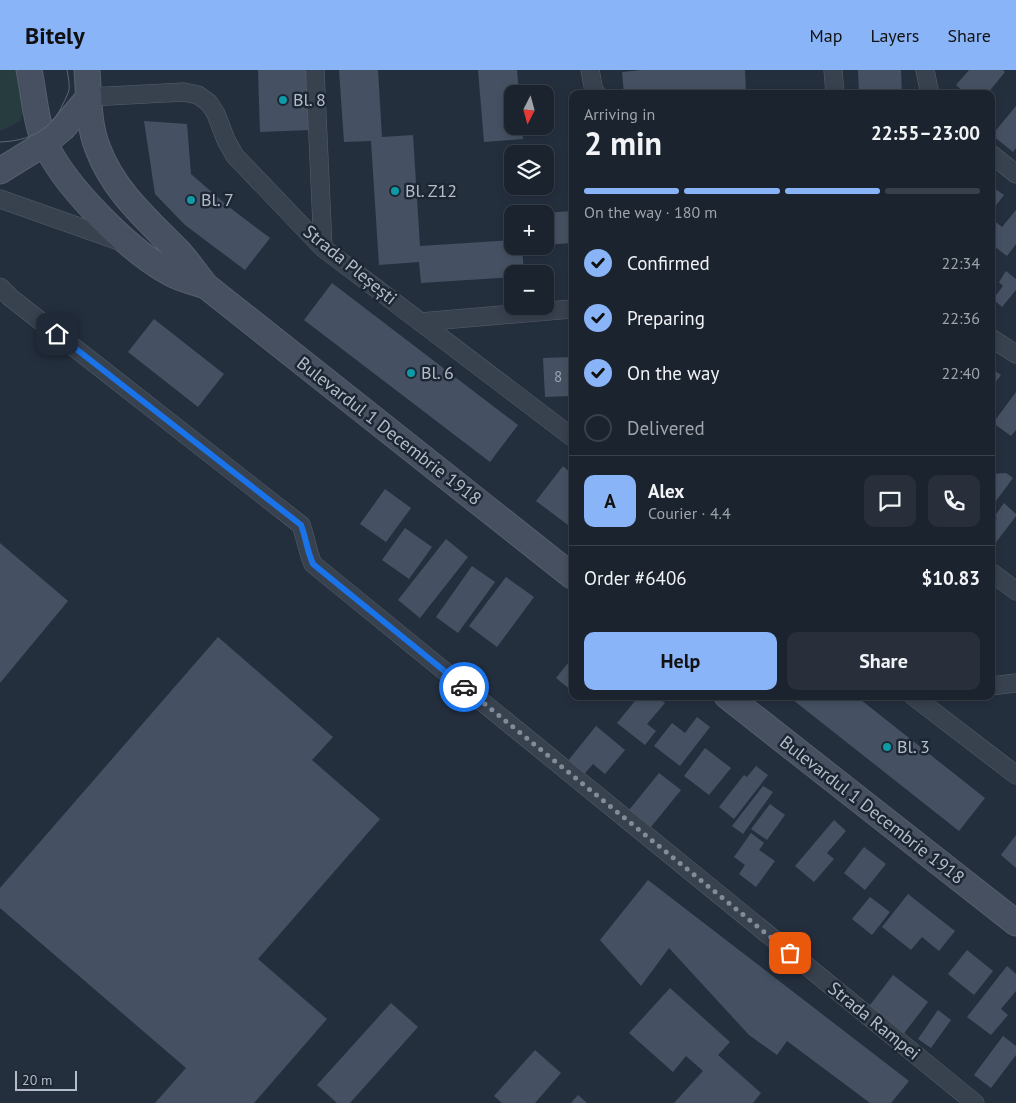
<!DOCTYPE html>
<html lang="en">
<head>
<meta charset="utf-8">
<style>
	body { margin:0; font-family:"PT Sans",sans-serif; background:#282f3a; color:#f1f3f6; height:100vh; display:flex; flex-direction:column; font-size:19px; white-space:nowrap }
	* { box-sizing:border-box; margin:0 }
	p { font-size:16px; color:#a0a4aa }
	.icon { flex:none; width:28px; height:28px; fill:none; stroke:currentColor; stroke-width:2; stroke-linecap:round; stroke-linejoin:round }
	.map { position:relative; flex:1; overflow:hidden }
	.details { position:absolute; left:569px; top:20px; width:426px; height:610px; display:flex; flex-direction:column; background:#1b232e; border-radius:10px; box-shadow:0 2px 8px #0003,0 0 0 1px #39404a }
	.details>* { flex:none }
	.needle { width:32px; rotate:186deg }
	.fabs { position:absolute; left:504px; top:15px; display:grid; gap:10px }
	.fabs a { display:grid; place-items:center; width:50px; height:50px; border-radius:10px; background:#1b232e; box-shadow:0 2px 8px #0003,0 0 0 1px #39404a; font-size:25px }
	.scale { position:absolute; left:15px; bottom:12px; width:62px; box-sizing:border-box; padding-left:5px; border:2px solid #b4bcc9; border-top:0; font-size:14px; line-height:18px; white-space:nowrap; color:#b4bcc9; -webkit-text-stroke:4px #1d2633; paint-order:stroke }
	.pin { position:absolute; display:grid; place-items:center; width:42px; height:42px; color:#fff; margin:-21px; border-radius:10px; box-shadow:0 2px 8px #0006 }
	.courier { position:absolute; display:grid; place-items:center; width:50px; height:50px; margin:-25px; border:4px solid #1a73e8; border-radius:50%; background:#fff; color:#222; box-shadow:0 1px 6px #0007 }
	.summary em { font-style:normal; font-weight:700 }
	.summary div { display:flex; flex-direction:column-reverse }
	.summary { display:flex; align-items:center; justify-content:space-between; height:85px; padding:0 15px }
	h1 { font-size:32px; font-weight:700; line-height:38px }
	.bar { display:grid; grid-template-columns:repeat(4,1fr); gap:8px 5px; align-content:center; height:60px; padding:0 15px }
	.bar i { height:6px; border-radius:4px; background:#39404a }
	.bar .active { background:#8ab4f8 }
	.bar p { grid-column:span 4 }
	.line { display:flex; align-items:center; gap:12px; padding:0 15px; border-top:1px solid #39404a }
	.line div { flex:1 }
	.round { display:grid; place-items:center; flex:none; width:52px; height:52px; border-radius:10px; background:#282f3a }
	ol { padding:0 15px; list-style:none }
	li { display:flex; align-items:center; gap:15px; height:55px }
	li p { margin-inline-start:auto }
	li .icon { padding:5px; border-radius:50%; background:#8ab4f8; color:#111; stroke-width:4 }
	li:last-child { color:#a0a4aa }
	li i { width:28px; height:28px; border:2px solid #39404a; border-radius:50% }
	.primary-button { display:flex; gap:10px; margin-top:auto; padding:10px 15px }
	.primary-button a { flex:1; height:58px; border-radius:10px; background:#8ab4f8; color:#111; font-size:20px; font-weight:700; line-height:58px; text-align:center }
	.primary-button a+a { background:#282f3a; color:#f1f3f6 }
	header { display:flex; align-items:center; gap:30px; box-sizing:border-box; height:70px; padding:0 25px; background:#8ab4f8; color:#111 }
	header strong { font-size:24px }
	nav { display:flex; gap:28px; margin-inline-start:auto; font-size:18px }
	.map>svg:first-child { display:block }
	.green { fill:#263c3f }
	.building { fill:#455162 }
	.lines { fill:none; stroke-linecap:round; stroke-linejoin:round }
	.minor-casing { stroke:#565f6c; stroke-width:19 }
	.secondary-casing { stroke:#565f6c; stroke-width:27 }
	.minor { stroke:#38414e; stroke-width:18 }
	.secondary { stroke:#465061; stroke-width:25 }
	.tram { stroke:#5a6575; stroke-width:1 }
	.done { stroke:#828b98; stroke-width:5; stroke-dasharray:0 9 }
	.route { stroke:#1a73e8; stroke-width:6 }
	.culture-dot { fill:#0f9aa8; stroke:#1d2633; stroke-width:2 }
	.labels { text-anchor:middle; stroke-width:5; stroke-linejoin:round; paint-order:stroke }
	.number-label { font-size:15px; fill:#98a1af }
	.poi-label { font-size:18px; fill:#b4bcc9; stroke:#1d2633; text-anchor:start }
	.street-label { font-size:18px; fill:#b4bcc9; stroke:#1d2633 }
</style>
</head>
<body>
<header>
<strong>Bitely</strong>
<nav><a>Map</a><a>Layers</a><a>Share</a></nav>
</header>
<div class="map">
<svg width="1016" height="1033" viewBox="0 0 1016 1033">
	<rect width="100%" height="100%" fill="#242f3e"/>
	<!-- green -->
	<path class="green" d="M0 0H18L24 40 20 51 3 60H0Z"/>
	<!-- building -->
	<path class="building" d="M258 0H307L309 60 260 62Z
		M339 0H378L382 67 413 65 420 176 512 170V176H522L524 204H512V207L421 213 419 192 379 195 371 71 344 72Z
		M478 0H517L519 24H512V56H522L523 69 484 72Z
		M642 0H745L746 24H624L622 2Z
		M858 0H901L902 24H859Z
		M969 0H1003L1005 2 987 24H966L956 15Z
		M1016 36V78L1013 82 992 65Z
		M144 51 187 54 191 104 229 137 270 168 245 200 185 155 155 124Z
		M991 116 1004 125 991 142Z
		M1016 140V174L1007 186 991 174V150L992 149 1002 157Z
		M572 141V173L545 175V143Z
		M1006 201 1016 209V220L1002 237 993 229 1003 216 999 212Z
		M332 213 518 355 490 392 304 250Z
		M154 249 224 304 198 337 128 282Z
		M572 287V326L545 327 543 288Z
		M991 298 1001 305 991 318Z
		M1016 322V360L1011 366 993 353Z
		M563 396 572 404V458L536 431Z
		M1006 403 1013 408 993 435 991 404Z
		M385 419 411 438 386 472 360 454Z
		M1004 433 1016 444V446L991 479V455L997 448 994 447Z
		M405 458 432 477 409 509 382 490Z
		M446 469 468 487 420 548 398 530Z
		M0 473 68 531 0 613Z
		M472 496 495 512 458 563 436 547Z
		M506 507 534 527 497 577 469 556Z
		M218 567 333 667 312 690 380 749 258 889 327 949 254 1033H155L186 998 0 838V818Z
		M572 588V621L556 608Z
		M639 626H657L665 633 647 654 656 661 645 675 617 653Z
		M788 626H856L985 728 959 761Z
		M697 647 710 657 680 696 654 676 672 653 685 663Z
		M596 656 625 680 605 704 593 694 579 710 563 697Z
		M705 678 731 698 709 725 684 706Z
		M756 696 768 705 734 749 719 737 744 705 747 707Z
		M659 703 681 720 651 757 629 740Z
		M763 716 773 722 743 764 732 756Z
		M770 734 785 745 767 770 751 759Z
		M834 750 846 761 827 783 834 789 814 812 795 796Z
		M751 763 764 773 759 780 775 791 756 817 739 804 745 795 734 787Z
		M1016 765V798L1001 785Z
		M864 777 886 794 865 820 844 803Z
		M648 810 909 1011 891 1033H870L787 971 777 985 749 965 669 878 641 916 600 870Z
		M908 824 955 861 939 881 922 867 911 880 882 857Z
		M870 827 890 842 872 865 852 849Z
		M967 880 993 901 974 925 948 904Z
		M1007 896 1016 904V921L1001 939 1008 945 991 965 967 947Z
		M893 905 928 932 902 966 867 939Z
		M670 918 730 972 718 985 761 1023 753 1033H674L703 1001 686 986 673 1002 629 963Z
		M391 933 418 957 350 1033H337L317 1015Z
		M938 940 951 950 931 978 918 969Z
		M1003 966 1016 976V985L991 1018 974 1005Z
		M535 980 561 1003 535 1033H502L494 1026Z
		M578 1025 587 1033H571Z"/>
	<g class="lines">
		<defs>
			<path id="minor" d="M315 0 323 178
				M590 0 594 21 597 24
				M833 0 835 24
				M925 0 930 24
				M89 27 184 22 198 25 209 33 216 44 226 70 235 86 323 178 572 367
				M991 84 1016 104
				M0 129 122 172
				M0 217 11 228 301 455C306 468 307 481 313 494L975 1033
				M420 252 572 239
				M991 268 1016 284
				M991 502 1016 521
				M991 616 1016 613
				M913 626 1016 705"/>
			<path id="secondary" d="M29 0C34 23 35 49 44 71 63 115 128 180 170 203 180 209 194 212 206 216
				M87 0C89 26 88 55 98 79 114 122 149 151 180 183 189 193 197 205 206 216L572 506
				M0 101 45 73 63 58 89 27
				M727 626 1016 853"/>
		</defs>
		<!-- minor casing -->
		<use href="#minor" class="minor-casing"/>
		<!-- secondary casing -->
		<use href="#secondary" class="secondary-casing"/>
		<!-- minor -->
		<use href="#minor" class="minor"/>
		<!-- secondary -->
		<use href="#secondary" class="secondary"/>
		<!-- tram -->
		<path class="tram" d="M0 72C28 71 51 61 63 34 65 30 68 24 69 20 70 14 68 6 67 0"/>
	</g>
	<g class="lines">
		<!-- done -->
		<path class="done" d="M464 617 790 883"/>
		<!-- route -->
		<path class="route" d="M57 264 301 455C306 468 307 481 313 494L464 617"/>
	</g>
	<!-- markers -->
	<g class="culture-dot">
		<circle cx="283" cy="30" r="5"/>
		<circle cx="395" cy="121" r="5"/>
		<circle cx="191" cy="130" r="5"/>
		<circle cx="411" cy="303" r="5"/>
		<circle cx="887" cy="677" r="5"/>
	</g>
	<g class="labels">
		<!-- number labels -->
		<g class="number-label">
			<text x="558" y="312">8</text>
		</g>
		<!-- poi labels -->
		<g class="poi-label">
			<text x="293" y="36">Bl. 8</text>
			<text x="405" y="127">Bl. Z12</text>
			<text x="201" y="136">Bl. 7</text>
			<text x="421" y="309">Bl. 6</text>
			<text x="897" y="683">Bl. 3</text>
		</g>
		<!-- street labels -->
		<g class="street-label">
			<text transform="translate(350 195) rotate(39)" y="6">Strada Pleșești</text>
			<text transform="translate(389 361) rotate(38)" y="6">Bulevardul 1 Decembrie 1918</text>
			<text transform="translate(872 740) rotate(38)" y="6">Bulevardul 1 Decembrie 1918</text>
			<text transform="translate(874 951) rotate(39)" y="6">Strada Rampei</text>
		</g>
	</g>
</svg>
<div class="fabs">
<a><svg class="needle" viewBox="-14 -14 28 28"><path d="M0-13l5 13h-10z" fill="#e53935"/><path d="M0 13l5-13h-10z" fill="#a0a4aa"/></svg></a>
<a><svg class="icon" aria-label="layers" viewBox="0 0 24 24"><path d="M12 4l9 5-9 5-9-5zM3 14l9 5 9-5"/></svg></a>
<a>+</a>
<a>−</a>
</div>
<div class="scale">20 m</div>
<div class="pin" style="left:790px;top:883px;background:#ea580c"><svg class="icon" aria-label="bag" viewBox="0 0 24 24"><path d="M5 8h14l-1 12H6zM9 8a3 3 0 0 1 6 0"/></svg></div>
<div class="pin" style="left:57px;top:264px;background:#1f2937"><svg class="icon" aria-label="home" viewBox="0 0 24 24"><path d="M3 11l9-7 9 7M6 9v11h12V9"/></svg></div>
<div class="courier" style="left:464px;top:617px"><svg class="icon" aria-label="car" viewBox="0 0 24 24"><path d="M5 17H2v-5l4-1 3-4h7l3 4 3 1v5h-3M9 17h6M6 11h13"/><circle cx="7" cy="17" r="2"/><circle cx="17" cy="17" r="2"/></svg></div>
<section class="details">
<div class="summary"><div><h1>2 min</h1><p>Arriving in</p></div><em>22:55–23:00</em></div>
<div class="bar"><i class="active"></i><i class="active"></i><i class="active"></i><i></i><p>On the way · 180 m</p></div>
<ol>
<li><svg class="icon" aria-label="check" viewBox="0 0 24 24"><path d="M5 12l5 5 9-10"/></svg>Confirmed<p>22:34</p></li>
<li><svg class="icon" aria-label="check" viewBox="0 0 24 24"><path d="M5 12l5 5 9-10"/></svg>Preparing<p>22:36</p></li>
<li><svg class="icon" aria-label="check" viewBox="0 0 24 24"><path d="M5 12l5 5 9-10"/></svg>On the way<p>22:40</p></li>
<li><i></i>Delivered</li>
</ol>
<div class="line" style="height:90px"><b class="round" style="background:#8ab4f8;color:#111">A</b><div><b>Alex</b><p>Courier · 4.4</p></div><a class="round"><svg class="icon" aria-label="chat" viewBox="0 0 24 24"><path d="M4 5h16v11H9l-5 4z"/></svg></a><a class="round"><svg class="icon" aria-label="phone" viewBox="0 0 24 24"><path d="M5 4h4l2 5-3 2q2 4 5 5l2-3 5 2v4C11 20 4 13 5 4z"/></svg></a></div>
<div class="line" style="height:65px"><div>Order #6406</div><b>$10.83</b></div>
<div class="primary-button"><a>Help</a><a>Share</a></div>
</section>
</div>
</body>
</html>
